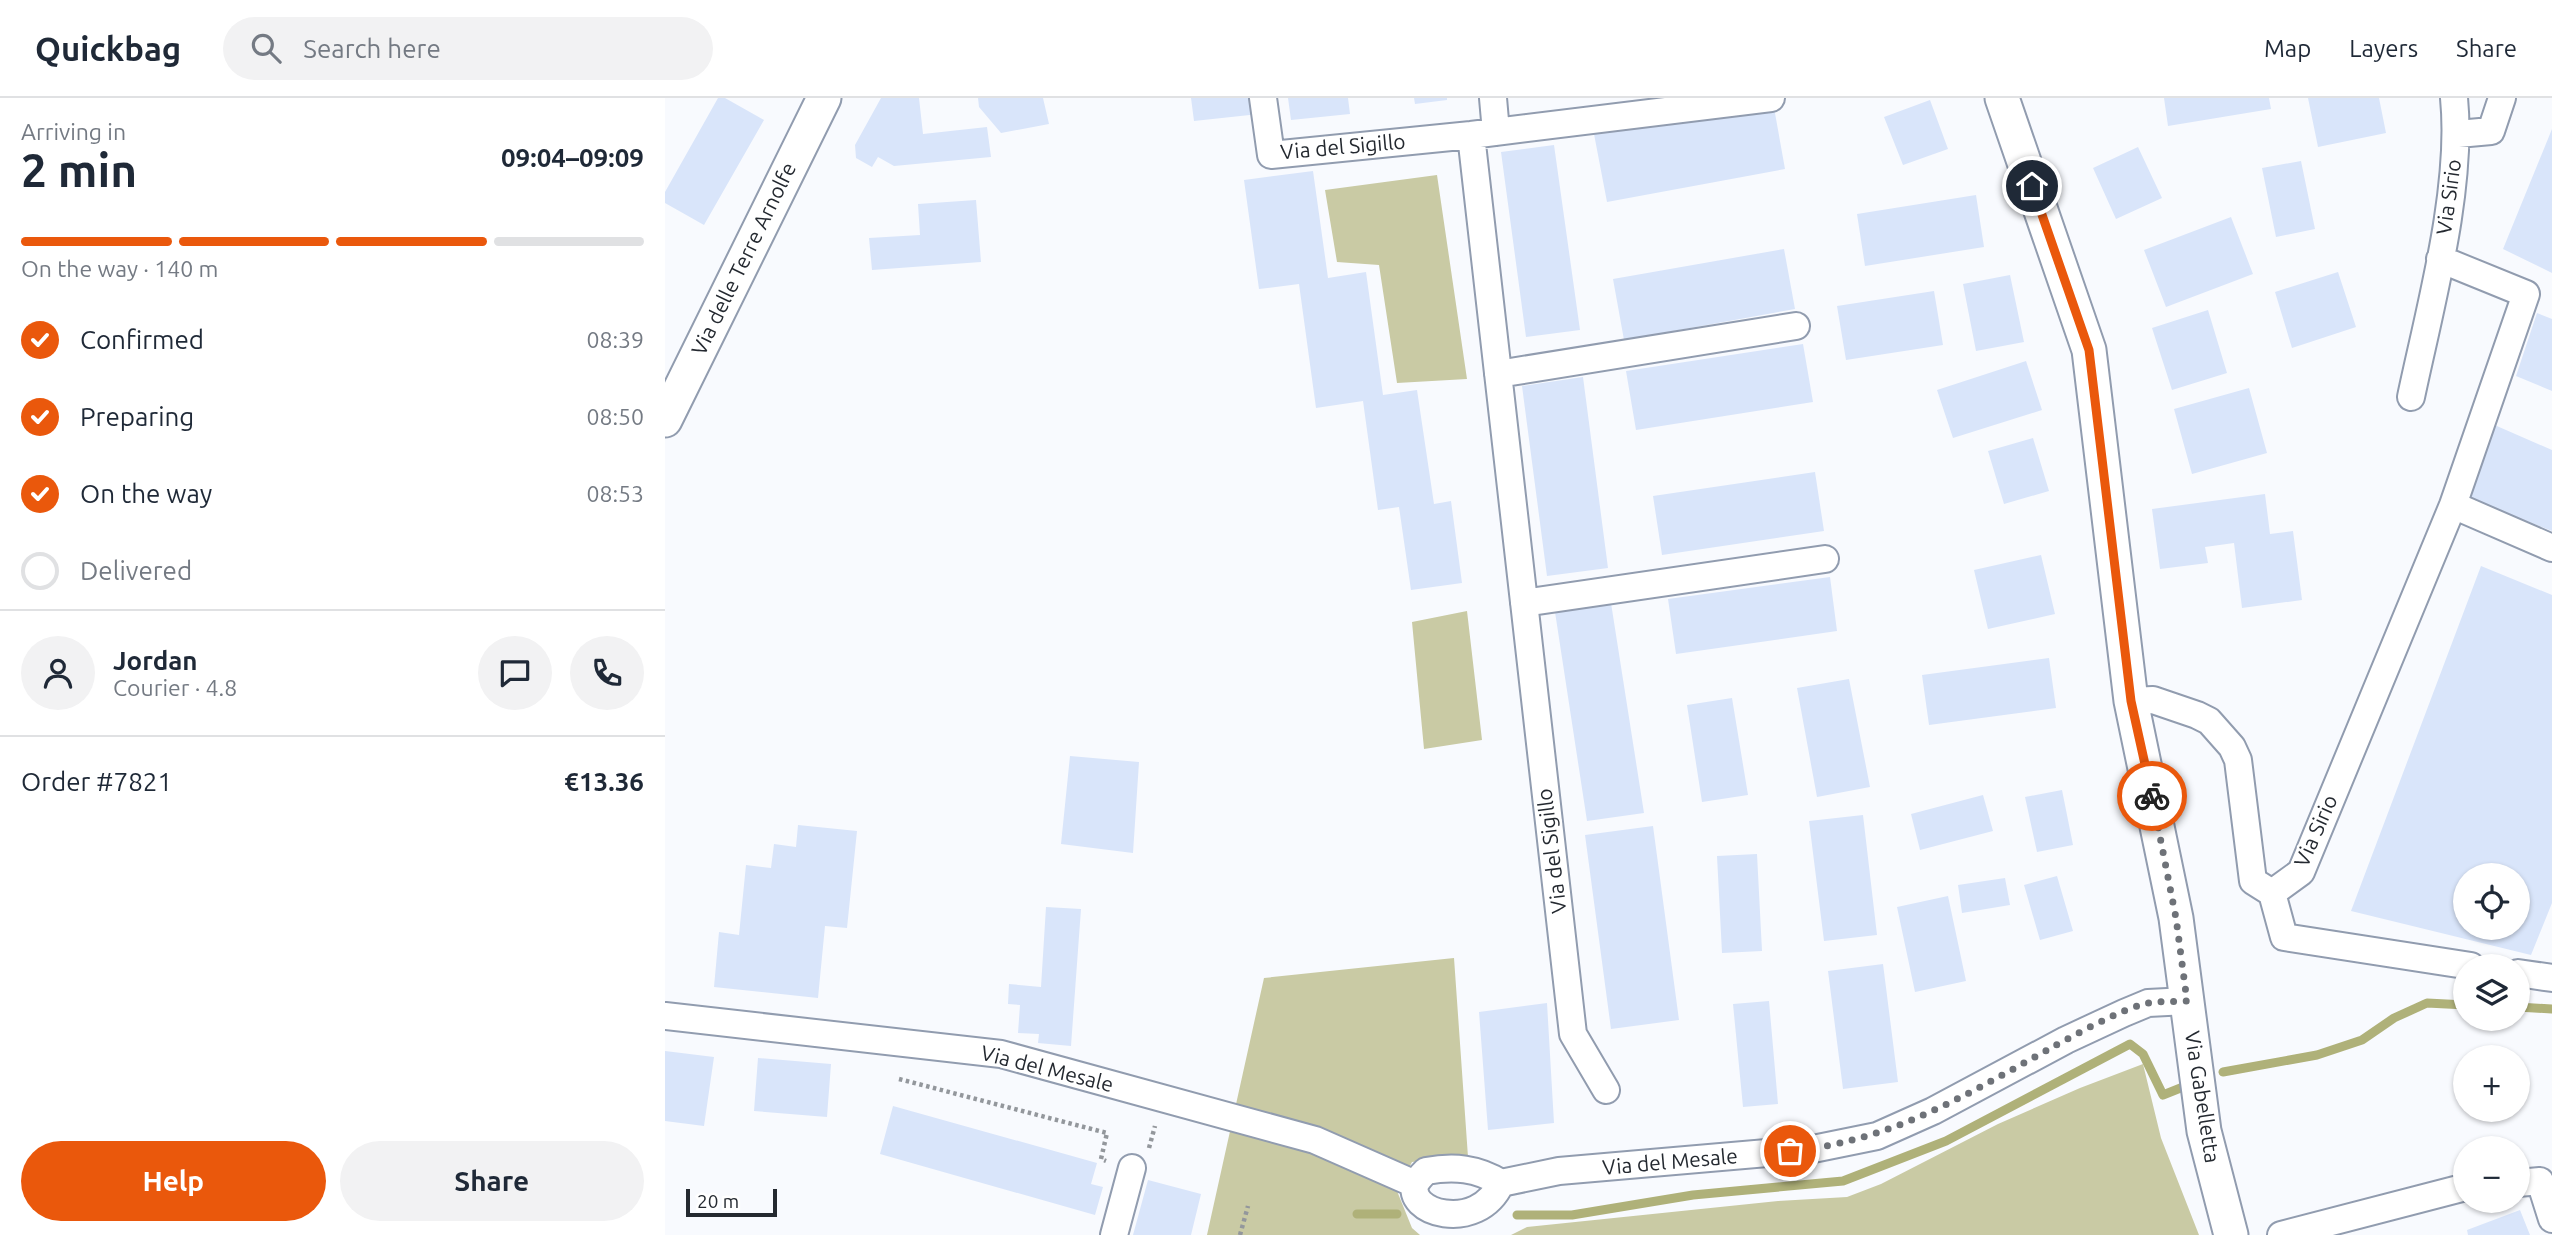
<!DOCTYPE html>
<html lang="en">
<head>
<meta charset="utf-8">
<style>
	body { margin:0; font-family:Ubuntu,sans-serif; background:#f2f2f3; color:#1f2937; height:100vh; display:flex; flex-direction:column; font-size:26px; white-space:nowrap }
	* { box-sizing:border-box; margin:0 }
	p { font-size:23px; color:#747a83 }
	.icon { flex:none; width:38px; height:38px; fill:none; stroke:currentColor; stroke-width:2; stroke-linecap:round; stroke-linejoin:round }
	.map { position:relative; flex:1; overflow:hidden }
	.drawer { display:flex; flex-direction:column; background:#fff; width:665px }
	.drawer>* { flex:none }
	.buttons { position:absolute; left:1788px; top:765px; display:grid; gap:14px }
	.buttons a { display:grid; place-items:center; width:77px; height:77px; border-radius:50%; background:#fff; box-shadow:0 2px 5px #0004; font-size:35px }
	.scale { position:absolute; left:21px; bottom:18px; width:91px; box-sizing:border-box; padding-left:7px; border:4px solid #242930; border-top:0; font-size:19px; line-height:24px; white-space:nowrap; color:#242930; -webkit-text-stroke:5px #fff; paint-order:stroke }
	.pin { position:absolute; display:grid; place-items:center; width:60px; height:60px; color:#fff; margin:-30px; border:4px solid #fff; border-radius:50%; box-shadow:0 2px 7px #0007 }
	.courier { position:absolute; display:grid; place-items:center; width:70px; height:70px; margin:-35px; border:5px solid #ea580c; border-radius:50%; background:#fff; color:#222; box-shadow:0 2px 9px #0007 }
	.head em { font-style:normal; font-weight:700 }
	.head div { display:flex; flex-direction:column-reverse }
	.head { display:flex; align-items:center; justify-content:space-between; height:119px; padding:0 21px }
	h1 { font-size:46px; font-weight:700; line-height:52px }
	.bar { display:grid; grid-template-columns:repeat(4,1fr); gap:10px 7px; align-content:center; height:84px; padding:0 21px }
	.bar i { height:9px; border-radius:5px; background:#e0e1e3 }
	.bar .selected { background:#ea580c }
	.bar p { grid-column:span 4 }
	.line { display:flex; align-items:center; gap:18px; padding:0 21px; border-top:2px solid #e0e1e3 }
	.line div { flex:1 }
	.round { display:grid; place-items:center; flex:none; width:74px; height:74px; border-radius:37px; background:#f2f2f3 }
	ol { padding:0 21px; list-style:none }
	li { display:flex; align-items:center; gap:21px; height:77px }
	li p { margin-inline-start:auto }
	li .icon { padding:7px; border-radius:50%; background:#ea580c; color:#fff; stroke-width:4 }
	li:last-child { color:#747a83 }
	li i { width:38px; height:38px; border:4px solid #e0e1e3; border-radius:50% }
	.primary-button { display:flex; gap:14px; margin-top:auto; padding:14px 21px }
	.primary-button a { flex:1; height:80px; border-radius:42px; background:#ea580c; color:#fff; font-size:28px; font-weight:700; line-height:80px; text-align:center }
	.primary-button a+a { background:#f2f2f3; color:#1f2937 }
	header { display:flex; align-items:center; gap:42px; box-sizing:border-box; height:98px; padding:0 35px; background:#fff; border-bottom:2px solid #e0e1e3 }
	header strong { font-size:33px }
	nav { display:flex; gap:38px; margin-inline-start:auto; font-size:24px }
	.search { width:490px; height:63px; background:#f2f2f3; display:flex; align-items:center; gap:18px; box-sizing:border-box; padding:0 24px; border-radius:38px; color:#747a83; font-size:26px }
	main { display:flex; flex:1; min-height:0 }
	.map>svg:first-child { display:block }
	.green { fill:#c9caa4 }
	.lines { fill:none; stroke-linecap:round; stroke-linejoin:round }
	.stream { stroke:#afb179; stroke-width:9 }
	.building { fill:#d9e5fa; fill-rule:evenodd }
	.minor-casing { stroke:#919caf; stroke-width:30 }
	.tertiary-casing { stroke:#919caf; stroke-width:37 }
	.path { stroke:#93979c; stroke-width:4.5; stroke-dasharray:3.5 3.5; stroke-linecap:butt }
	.minor { stroke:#fff; stroke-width:26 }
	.tertiary { stroke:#fff; stroke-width:33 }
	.done { stroke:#6e7278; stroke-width:7; stroke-dasharray:0 12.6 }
	.route { stroke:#ea580c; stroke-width:9 }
	.labels { text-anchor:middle; stroke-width:5; stroke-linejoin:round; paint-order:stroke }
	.street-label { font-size:21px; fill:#242930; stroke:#fff }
</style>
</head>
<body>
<header>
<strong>Quickbag</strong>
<div class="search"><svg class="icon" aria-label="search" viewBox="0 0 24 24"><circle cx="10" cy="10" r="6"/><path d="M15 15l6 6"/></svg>Search here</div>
<nav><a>Map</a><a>Layers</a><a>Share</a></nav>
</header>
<main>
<section class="drawer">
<div class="head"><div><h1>2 min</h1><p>Arriving in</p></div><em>09:04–09:09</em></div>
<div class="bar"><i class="selected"></i><i class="selected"></i><i class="selected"></i><i></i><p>On the way · 140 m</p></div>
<ol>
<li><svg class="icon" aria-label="check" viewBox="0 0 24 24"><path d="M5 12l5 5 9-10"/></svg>Confirmed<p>08:39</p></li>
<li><svg class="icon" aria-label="check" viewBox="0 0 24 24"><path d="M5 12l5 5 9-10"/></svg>Preparing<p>08:50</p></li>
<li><svg class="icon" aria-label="check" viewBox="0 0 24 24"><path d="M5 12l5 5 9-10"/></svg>On the way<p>08:53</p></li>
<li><i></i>Delivered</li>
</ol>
<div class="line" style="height:126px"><a class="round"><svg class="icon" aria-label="person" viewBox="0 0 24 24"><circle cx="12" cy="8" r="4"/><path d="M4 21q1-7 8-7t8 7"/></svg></a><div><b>Jordan</b><p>Courier · 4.8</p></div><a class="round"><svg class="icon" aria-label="chat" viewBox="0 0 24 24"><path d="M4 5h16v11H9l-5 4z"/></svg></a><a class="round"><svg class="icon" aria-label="phone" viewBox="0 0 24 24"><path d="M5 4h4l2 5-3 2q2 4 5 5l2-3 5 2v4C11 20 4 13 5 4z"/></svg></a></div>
<div class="line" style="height:91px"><div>Order #7821</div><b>€13.36</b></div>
<div class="primary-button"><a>Help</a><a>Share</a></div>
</section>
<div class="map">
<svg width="1887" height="1137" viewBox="0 0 1887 1137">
	<rect width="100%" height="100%" fill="#f8fafe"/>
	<!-- green -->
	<path class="green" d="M772 77 802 281 732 285 714 167 672 164 660 92Z
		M802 513 817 642 759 651 747 524Z
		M789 860 803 1059 747 1064 732 1093 747 1130 755 1137H542L599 880Z
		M1478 966 1496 1040 1534 1137H846L862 1129 1113 1103 1182 1099 1216 1086 1333 1026 1415 990Z"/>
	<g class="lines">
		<!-- stream -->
		<path class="stream" d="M1853 909 1887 911
			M1558 974 1652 957 1697 942 1729 920 1762 905 1801 907
			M692 1116H732
			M852 1117H907L1028 1097 1178 1083 1281 1043 1465 946 1478 956 1498 997 1518 989"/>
	</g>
	<!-- building -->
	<path class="building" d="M53 0H60L99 22 39 127 0 105V94Z
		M216 0H254L258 36 322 29 326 59 229 68 213 59 207 69 191 60 190 47Z
		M313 0H378L384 26 336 35 314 9Z
		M526 0H593L594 16 529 23Z
		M623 0H683L685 16 626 22Z
		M749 0H782V2L750 6Z
		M1499 0H1604L1606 11 1503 28Z
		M1643 0H1714L1721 35 1653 49Z
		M1265 2 1283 51 1238 67 1219 19Z
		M1108 4 1120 71 942 104 929 36Z
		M1887 31V175L1838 151Z
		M889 47 915 232 861 239 836 54Z
		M1473 49 1497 100 1451 121 1428 70Z
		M1636 63 1650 131 1611 139 1597 70Z
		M648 73 663 180 701 174 718 297 752 292 769 406 786 403 797 485 746 492 734 409 713 412 698 303 651 310 634 186 594 191 579 82Z
		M1311 97 1319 149 1200 168 1192 116Z
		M311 102 316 164 207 172 204 140 255 137 253 106Z
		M1566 119 1588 176 1501 209 1479 152Z
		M1119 151 1130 211 959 242 948 181Z
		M1673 174 1691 229 1627 250 1610 194Z
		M1345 177 1359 244 1311 253 1298 186Z
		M1269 193 1278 247 1181 262 1172 208Z
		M1543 212 1562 275 1507 292 1487 230Z
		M1872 215 1887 221V293L1851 278Z
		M1138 246 1148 304 971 332 961 273Z
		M1361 263 1377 312 1288 340 1272 292Z
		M918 279 943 470 882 478 857 288Z
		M1584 290 1602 355 1527 376 1509 311Z
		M1825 325 1887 352V433L1798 398Z
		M1368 340 1384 393 1339 406 1323 353Z
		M1150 374 1159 433 997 457 988 398Z
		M1600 396 1605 436 1628 433 1637 502 1577 510 1569 445 1540 449 1543 465 1495 471 1487 411Z
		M1376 457 1390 516 1323 531 1309 472Z
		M1816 468 1887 497V805L1866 857 1686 813ZM1801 777H1853V830H1801Z
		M1165 479 1172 533 1011 556 1003 501Z
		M946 505 979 715 922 723 890 514Z
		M1384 560 1391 610 1264 627 1257 577Z
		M1184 581 1205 689 1152 699 1132 590Z
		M1067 600 1083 697 1037 704 1022 607Z
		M405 658 474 664 468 755 396 746Z
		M1397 692 1408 747 1372 754 1360 699Z
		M1318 697 1328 733 1255 752 1246 716Z
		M1198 717 1212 837 1159 843 1144 723Z
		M133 727 192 733 182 830 160 828 153 900 49 889 54 834 74 837 81 767 106 770 109 746 131 749Z
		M988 728 1014 922 946 931 920 737Z
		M1092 756 1097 853 1057 855 1052 758Z
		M1392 778 1408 833 1375 842 1359 787Z
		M1340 780 1345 807 1297 815 1293 787Z
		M1283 798 1301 883 1250 894 1232 809Z
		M381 809 416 811 406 948 373 945 374 936 353 935 355 907 343 906 344 886 376 889Z
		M1218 866 1233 984 1178 991 1163 873Z
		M1104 903 1113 1006 1078 1009 1068 906Z
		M882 905 889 1025 823 1032 814 914Z
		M0 953 49 959 39 1028 0 1023Z
		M93 960 166 966 162 1019 89 1013Z
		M228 1008 432 1065 426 1086 438 1089 430 1117 215 1056Z
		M483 1082 536 1096 526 1137H468Z
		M1855 1112 1865 1137H1803L1802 1132Z"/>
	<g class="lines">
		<defs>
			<path id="minor" d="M598 0 606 57 806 37 1106 0
				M828 0 831 34
				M1793 36 1826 33 1837 0
				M806 37 908 936 941 992
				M833 276 1131 228
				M1746 299C1765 209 1798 91 1789 0
				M1788 407 1887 450
				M859 505 1160 461
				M1466 603 1488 602 1532 617 1544 623 1567 649 1573 662 1588 783 1607 795 1636 774 1788 407 1861 196 1775 161
				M1607 795 1619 839 1806 868
				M1853 875 1887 880
				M0 918 336 956 650 1042 750 1086
				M836 1085C812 1137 738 1114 751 1085 753 1081 758 1076 761 1073 789 1068 812 1070 836 1085L894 1073 1148 1051 1212 1038 1268 1013 1401 942 1459 915 1483 905 1522 903
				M1853 1085 1875 1083 1887 1121
				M449 1137 467 1070
				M1616 1137 1801 1089"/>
			<path id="tertiary" d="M1337 0 1424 252 1466 603 1511 820 1539 1033 1566 1137
				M0 322 159 0"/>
		</defs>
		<!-- minor casing -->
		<use href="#minor" class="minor-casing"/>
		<!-- tertiary casing -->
		<use href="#tertiary" class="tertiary-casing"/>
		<!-- path -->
		<path class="path" d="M234 981 442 1035 436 1061 441 1063
			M484 1050 490 1028
			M575 1137 583 1108"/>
		<!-- minor -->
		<use href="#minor" class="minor"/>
		<!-- tertiary -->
		<use href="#tertiary" class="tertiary"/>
	</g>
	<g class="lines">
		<!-- done -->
		<path class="done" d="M1125 1053C1222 1044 1294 1001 1377 955 1400 942 1461 908 1484 905 1496 903 1509 904 1522 903L1511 820 1487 698"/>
		<!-- route -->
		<path class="route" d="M1367 88 1424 252 1466 603 1487 698"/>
	</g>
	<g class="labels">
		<!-- street labels -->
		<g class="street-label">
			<text transform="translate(678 49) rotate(-5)" y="7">Via del Sigillo</text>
			<text transform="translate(1784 99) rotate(-82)" y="7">Via Sirio</text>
			<text transform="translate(79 161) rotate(-64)" y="7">Via delle Terre Arnolfe</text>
			<text transform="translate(1651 733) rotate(-66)" y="7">Via Sirio</text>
			<text transform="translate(887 753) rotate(-97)" y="7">Via del Sigillo</text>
			<text transform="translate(382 971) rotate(14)" y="7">Via del Mesale</text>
			<text transform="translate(1537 999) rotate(81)" y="7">Via Gabelletta</text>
			<text transform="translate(1005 1064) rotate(-5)" y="7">Via del Mesale</text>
		</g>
	</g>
</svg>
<div class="buttons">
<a><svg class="icon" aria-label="locate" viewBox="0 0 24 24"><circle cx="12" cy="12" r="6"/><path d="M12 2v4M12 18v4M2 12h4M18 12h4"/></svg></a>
<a><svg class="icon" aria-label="layers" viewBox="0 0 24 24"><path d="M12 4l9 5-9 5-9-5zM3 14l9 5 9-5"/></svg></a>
<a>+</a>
<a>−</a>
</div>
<div class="scale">20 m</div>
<div class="pin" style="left:1125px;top:1053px;background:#ea580c"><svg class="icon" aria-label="bag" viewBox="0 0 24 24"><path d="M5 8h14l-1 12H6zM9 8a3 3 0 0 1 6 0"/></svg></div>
<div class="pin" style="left:1367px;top:88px;background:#1f2937"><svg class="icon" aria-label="home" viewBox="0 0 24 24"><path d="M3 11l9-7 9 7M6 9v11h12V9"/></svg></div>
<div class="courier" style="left:1487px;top:698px"><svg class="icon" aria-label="bike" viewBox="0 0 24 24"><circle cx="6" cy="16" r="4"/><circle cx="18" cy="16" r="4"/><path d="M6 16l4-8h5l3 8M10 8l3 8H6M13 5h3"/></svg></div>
</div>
</main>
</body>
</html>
